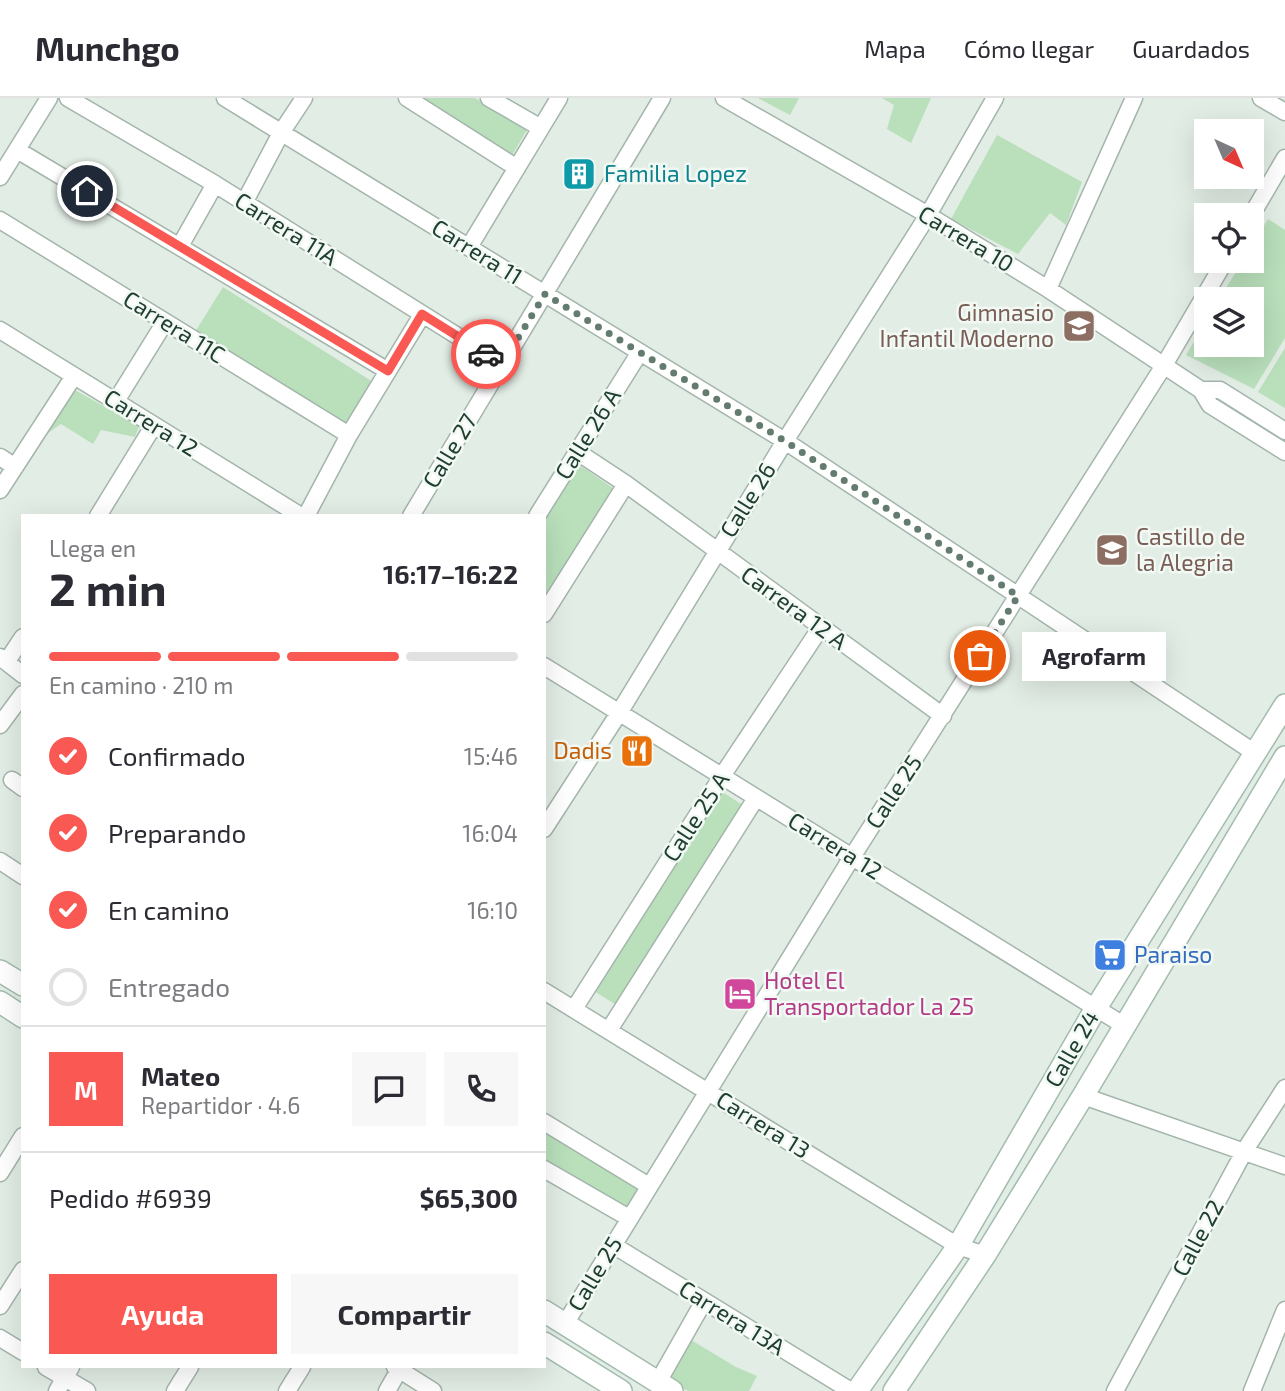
<!DOCTYPE html>
<html lang="es">
<head>
<meta charset="utf-8">
<style>
	body { margin:0; font-family:"Exo 2",sans-serif; background:#f7f7f7; color:#2b2b33; height:100vh; display:flex; flex-direction:column; font-size:26px; white-space:nowrap }
	* { box-sizing:border-box; margin:0 }
	p { font-size:23px; color:#7c7c81 }
	.icon { flex:none; width:38px; height:38px; fill:none; stroke:currentColor; stroke-width:2; stroke-linecap:round; stroke-linejoin:round }
	.map { position:relative; flex:1; overflow:hidden }
	.drawer { position:absolute; left:21px; top:416px; width:525px; height:854px; display:flex; flex-direction:column; background:#fff; border-radius:0px; box-shadow:0 7px 28px #0002 }
	.drawer>* { flex:none }
	.needle { width:46px; rotate:136deg }
	.controls { position:absolute; left:1194px; top:21px; display:grid; gap:14px }
	.controls a { display:grid; place-items:center; width:70px; height:70px; border-radius:0px; background:#fff; box-shadow:0 7px 28px #0002; font-size:35px }
	.pin { position:absolute; display:grid; place-items:center; width:60px; height:60px; color:#fff; margin:-30px; border:4px solid #fff; border-radius:50%; box-shadow:0 2px 7px #0007 }
	.courier { position:absolute; display:grid; place-items:center; width:70px; height:70px; margin:-35px; border:5px solid #fa5852; border-radius:50%; background:#fff; color:#222; box-shadow:0 2px 9px #0007 }
	.bubble { position:absolute; height:49px; border-radius:0px; background:#fff; box-shadow:0 7px 28px #0002; font-size:23px; font-weight:700; line-height:49px; text-align:center }
	.overview em { font-style:normal; font-weight:700 }
	.overview div { display:flex; flex-direction:column-reverse }
	.overview { display:flex; align-items:center; justify-content:space-between; height:119px; padding:0 28px }
	h1 { font-size:46px; font-weight:700; line-height:52px }
	.bar { display:grid; grid-template-columns:repeat(4,1fr); gap:10px 7px; align-content:center; height:84px; padding:0 28px }
	.bar i { height:9px; border-radius:5px; background:#e1e1e2 }
	.bar .current { background:#fa5852 }
	.bar p { grid-column:span 4 }
	.line { display:flex; align-items:center; gap:18px; padding:0 28px; border-top:2px solid #e1e1e2 }
	.line div { flex:1 }
	.round { display:grid; place-items:center; flex:none; width:74px; height:74px; border-radius:0px; background:#f7f7f7 }
	ol { padding:0 28px; list-style:none }
	li { display:flex; align-items:center; gap:21px; height:77px }
	li p { margin-inline-start:auto }
	li .icon { padding:7px; border-radius:50%; background:#fa5852; color:#fff; stroke-width:4 }
	li:last-child { color:#7c7c81 }
	li i { width:38px; height:38px; border:4px solid #e1e1e2; border-radius:50% }
	.button { display:flex; gap:14px; margin-top:auto; padding:14px 28px }
	.button a { flex:1; height:80px; border-radius:0px; background:#fa5852; color:#fff; font-size:28px; font-weight:700; line-height:80px; text-align:center }
	.button a+a { background:#f7f7f7; color:#2b2b33 }
	header { display:flex; align-items:center; gap:42px; box-sizing:border-box; height:98px; padding:0 35px; background:#fff; border-bottom:2px solid #e1e1e2 }
	header strong { font-size:33px }
	nav { display:flex; gap:38px; margin-inline-start:auto; font-size:24px }
	.map>svg:first-child { display:block }
	.green { fill:#b9dfbb }
	.lines { fill:none; stroke-linecap:round; stroke-linejoin:round }
	.street-casing { stroke:#a4b5ab; stroke-width:19 }
	.secondary-casing { stroke:#a2bcae; stroke-width:24 }
	.street { stroke:#fff; stroke-width:16 }
	.secondary { stroke:#fff; stroke-width:21 }
	.done { stroke:#647c6f; stroke-width:7; stroke-dasharray:0 12.6 }
	.route { stroke:#fa5852; stroke-width:9 }
	.labels { text-anchor:middle; stroke-width:5; stroke-linejoin:round; paint-order:stroke }
	.culture-label { font-size:23px; fill:#0d838f; stroke:#f2f9f4; text-anchor:start }
	.street-label { font-size:23px; fill:#203f30; stroke:#f2f9f4 }
	.education-label { font-size:23px; fill:#785e54; stroke:#f2f9f4; text-anchor:end }
	.food-label { font-size:23px; fill:#c56008; stroke:#f2f9f4; text-anchor:end }
	.shop-label { font-size:23px; fill:#366cbe; stroke:#f2f9f4; text-anchor:start }
	.hotel-label { font-size:23px; fill:#b23c85; stroke:#f2f9f4; text-anchor:start }
</style>
</head>
<body>
<header>
<strong>Munchgo</strong>
<nav><a>Mapa</a><a>Cómo llegar</a><a>Guardados</a></nav>
</header>
<div class="map">
<svg width="1285" height="1293" viewBox="0 0 1285 1293">
	<rect width="100%" height="100%" fill="#e2ede5"/>
	<!-- green -->
	<path class="green" d="M413 0H475L528 30 511 59Z
		M758 0H799L790 17Z
		M882 0H931L911 45 887 31 894 7Z
		M997 37 1082 84 1066 127 1050 115 1018 156 951 121Z
		M1268 121 1285 132V240L1254 291 1186 257 1206 224V247H1251V201H1219L1243 163H1251V149Z
		M223 189 376 286 350 330 195 234Z
		M1285 250V310L1258 294Z
		M73 291 139 328 135 339 101 332 93 346 61 326 45 337Z
		M578 366 614 391 544 499V421Z
		M721 693 744 708 618 908 594 893Z
		M544 1034 641 1091 626 1115 544 1067Z
		M691 1242 736 1269 757 1278 749 1293H688L665 1280Z"/>
	<g class="lines">
		<defs>
			<path id="street" d="M68 0 215 86 502 266
				M225 0 785 343 1255 655
				M407 0 517 70
				M489 0 541 30
				M724 0 928 117 1048 191 1201 292 1210 307 1285 354
				M1261 0 1285 14
				M17 52 388 273
				M0 79 49 0
				M244 105 281 35 304 0
				M1251 118 1285 60
				M0 122 349 337
				M180 148 215 86
				M469 149 559 0
				M1048 191 1134 0
				M0 232 301 418
				M1201 292H1220L1285 333
				M116 303 165 224
				M576 353 626 386 943 618
				M0 359 15 369
				M0 392 74 278
				M98 418 154 327
				M306 418 349 337 422 217
				M411 418 662 0
				M537 418 640 254
				M544 516 626 386
				M0 559 23 577
				M7 563 23 539
				M544 568 1125 928
				M0 627 23 596
				M12 682 23 690
				M544 731 619 615 785 343 928 117 995 0
				M0 763 23 778
				M544 893 958 1148 985 1157
				M574 911 722 678 821 529
				M609 932 756 700
				M1083 998 1285 1068
				M544 1024 649 1088
				M544 1071 629 1120
				M0 1075 23 1038
				M613 1147 851 1293
				M0 1208 23 1172
				M565 1226 852 759 1163 269 1225 163
				M0 1240 23 1254
				M46 1269 87 1293
				M395 1269 433 1293
				M658 1284 704 1203
				M57 1293 71 1269
				M175 1293 190 1269
				M287 1293 302 1269
				M387 1293 399 1272
				M1115 1293 1245 1052 1285 990
				M1252 1293 1285 1212"/>
			<path id="secondary" d="M0 873 23 887
				M0 904 23 919
				M544 1213 672 1293
				M544 1245 621 1293
				M857 1293 958 1148 1096 910 1285 607
				M894 1293 985 1157 1083 998 1285 659"/>
		</defs>
		<!-- street casing -->
		<use href="#street" class="street-casing"/>
		<!-- secondary casing -->
		<use href="#secondary" class="secondary-casing"/>
		<!-- street -->
		<use href="#street" class="street"/>
		<!-- secondary -->
		<use href="#secondary" class="secondary"/>
	</g>
	<g class="lines">
		<!-- done -->
		<path class="done" d="M486 256 502 266 545 196 569 211 785 343 1018 498 980 558"/>
		<!-- route -->
		<path class="route" d="M87 93 388 273 422 216 486 256"/>
	</g>
	<!-- icons -->
	<defs>
		<symbol id="building-square" viewBox="-11 -11 22 22"><rect x="-9" y="-9" width="18" height="18" rx="4" fill="#0f9aa8" stroke="#f2f9f4"/><path d="M-4-6H4V6H1V3H-1V6H-4ZM-2.5-4.3h1.7v1.8h-1.7ZM.8-4.3h1.7v1.8H.8ZM-2.5-1h1.7V.8h-1.7ZM.8-1h1.7V.8H.8Z" fill="#fff"/></symbol>
		<symbol id="school-square" viewBox="-11 -11 22 22"><rect x="-9" y="-9" width="18" height="18" rx="4" fill="#8d6e63" stroke="#f2f9f4"/><path d="M0-5L7-2L0 1L-7-2ZM-4 1L0 2.5L4 1V4Q0 6-4 4Z" fill="#fff"/></symbol>
		<symbol id="restaurant-square" viewBox="-11 -11 22 22"><rect x="-9" y="-9" width="18" height="18" rx="4" fill="#e8710a" stroke="#f2f9f4"/><path d="M-5-6h1v4h1v-4h1v4h1v-4h1v5L-1.5 .5V6h-2V.5L-5-1ZM5-6V6H3V1.5H1.5Q1.5-4 5-6Z" fill="#fff"/></symbol>
		<symbol id="supermarket-square" viewBox="-11 -11 22 22"><rect x="-9" y="-9" width="18" height="18" rx="4" fill="#3f7fe0" stroke="#f2f9f4"/><path d="M-6-5.5h2.5l.6 2H6L4.5 2H-2.5L-4.4-4H-6ZM-1.5 3.2a1.3 1.3 0 1 0 .1 0ZM3 3.2a1.3 1.3 0 1 0 .1 0Z" fill="#fff"/></symbol>
		<symbol id="hotel-square" viewBox="-11 -11 22 22"><rect x="-9" y="-9" width="18" height="18" rx="4" fill="#d1479c" stroke="#f2f9f4"/><path d="M-6-4.5h1.5V1H6V5H4.5V3h-9V5H-6ZM-4 0a1.8 1.8 0 1 1 3.6 0ZM.5 0V-2.5h3Q6-2.5 6 0Z" fill="#fff"/></symbol>
	</defs>
	<g fill-rule="evenodd">
		<use href="#building-square" x="560" y="57" width="38" height="38"/>
		<use href="#school-square" x="1060" y="209" width="38" height="38"/>
		<use href="#school-square" x="1093" y="433" width="38" height="38"/>
		<use href="#restaurant-square" x="618" y="634" width="38" height="38"/>
		<use href="#supermarket-square" x="1091" y="838" width="38" height="38"/>
		<use href="#hotel-square" x="721" y="877" width="38" height="38"/>
	</g>
	<g class="labels">
		<!-- culture labels -->
		<g class="culture-label">
			<text x="604" y="84">Familia Lopez</text>
		</g>
		<!-- street labels -->
		<g class="street-label">
			<text transform="translate(286 131) rotate(32)" y="8">Carrera 11A</text>
			<text transform="translate(966 141) rotate(31)" y="8">Carrera 10</text>
			<text transform="translate(477 154) rotate(32)" y="8">Carrera 11</text>
			<text transform="translate(174 229) rotate(32)" y="8">Carrera 11C</text>
			<text transform="translate(151 325) rotate(32)" y="8">Carrera 12</text>
			<text transform="translate(588 336) rotate(-58)" y="8">Calle 26 A</text>
			<text transform="translate(450 353) rotate(-59)" y="8">Calle 27</text>
			<text transform="translate(748 402) rotate(-58)" y="8">Calle 26</text>
			<text transform="translate(794 510) rotate(36)" y="8">Carrera 12 A</text>
			<text transform="translate(894 694) rotate(-57)" y="8">Calle 25</text>
			<text transform="translate(696 719) rotate(-57)" y="8">Calle 25 A</text>
			<text transform="translate(835 748) rotate(32)" y="8">Carrera 12</text>
			<text transform="translate(1072 951) rotate(-60)" y="8">Calle 24</text>
			<text transform="translate(763 1027) rotate(32)" y="8">Carrera 13</text>
			<text transform="translate(1198 1140) rotate(-62)" y="8">Calle 22</text>
			<text transform="translate(595 1176) rotate(-59)" y="8">Calle 25</text>
			<text transform="translate(732 1220) rotate(32)" y="8">Carrera 13A</text>
		</g>
		<!-- education labels -->
		<g class="education-label">
			<text x="1054" y="223">Gimnasio<tspan x="1054" dy="26">Infantil Moderno</tspan></text>
			<text x="1136" y="447" text-anchor="start">Castillo de<tspan x="1136" dy="26">la Alegria</tspan></text>
		</g>
		<!-- food labels -->
		<g class="food-label">
			<text x="612" y="661">Dadis</text>
		</g>
		<!-- shop labels -->
		<g class="shop-label">
			<text x="1134" y="865">Paraiso</text>
		</g>
		<!-- hotel labels -->
		<g class="hotel-label">
			<text x="764" y="891">Hotel El<tspan x="764" dy="26">Transportador La 25</tspan></text>
		</g>
	</g>
</svg>
<div class="controls">
<a><svg class="needle" viewBox="-14 -14 28 28"><path d="M0-13l5 13h-10z" fill="#e53935"/><path d="M0 13l5-13h-10z" fill="#7c7c81"/></svg></a>
<a><svg class="icon" aria-label="locate" viewBox="0 0 24 24"><circle cx="12" cy="12" r="6"/><path d="M12 2v4M12 18v4M2 12h4M18 12h4"/></svg></a>
<a><svg class="icon" aria-label="layers" viewBox="0 0 24 24"><path d="M12 4l9 5-9 5-9-5zM3 14l9 5 9-5"/></svg></a>
</div>
<div class="pin" style="left:980px;top:558px;background:#ea580c"><svg class="icon" aria-label="bag" viewBox="0 0 24 24"><path d="M5 8h14l-1 12H6zM9 8a3 3 0 0 1 6 0"/></svg></div>
<div class="pin" style="left:87px;top:93px;background:#1f2937"><svg class="icon" aria-label="home" viewBox="0 0 24 24"><path d="M3 11l9-7 9 7M6 9v11h12V9"/></svg></div>
<div class="courier" style="left:486px;top:256px"><svg class="icon" aria-label="car" viewBox="0 0 24 24"><path d="M5 17H2v-5l4-1 3-4h7l3 4 3 1v5h-3M9 17h6M6 11h13"/><circle cx="7" cy="17" r="2"/><circle cx="17" cy="17" r="2"/></svg></div>
<div class="bubble" style="left:1022px;top:534px;width:144px">Agrofarm</div>
<section class="drawer">
<div class="overview"><div><h1>2 min</h1><p>Llega en</p></div><em>16:17–16:22</em></div>
<div class="bar"><i class="current"></i><i class="current"></i><i class="current"></i><i></i><p>En camino · 210 m</p></div>
<ol>
<li><svg class="icon" aria-label="check" viewBox="0 0 24 24"><path d="M5 12l5 5 9-10"/></svg>Confirmado<p>15:46</p></li>
<li><svg class="icon" aria-label="check" viewBox="0 0 24 24"><path d="M5 12l5 5 9-10"/></svg>Preparando<p>16:04</p></li>
<li><svg class="icon" aria-label="check" viewBox="0 0 24 24"><path d="M5 12l5 5 9-10"/></svg>En camino<p>16:10</p></li>
<li><i></i>Entregado</li>
</ol>
<div class="line" style="height:126px"><b class="round" style="background:#fa5852;color:#fff">M</b><div><b>Mateo</b><p>Repartidor · 4.6</p></div><a class="round"><svg class="icon" aria-label="chat" viewBox="0 0 24 24"><path d="M4 5h16v11H9l-5 4z"/></svg></a><a class="round"><svg class="icon" aria-label="phone" viewBox="0 0 24 24"><path d="M5 4h4l2 5-3 2q2 4 5 5l2-3 5 2v4C11 20 4 13 5 4z"/></svg></a></div>
<div class="line" style="height:91px"><div>Pedido #6939</div><b>$65,300</b></div>
<div class="button"><a>Ayuda</a><a>Compartir</a></div>
</section>
</div>
</body>
</html>
